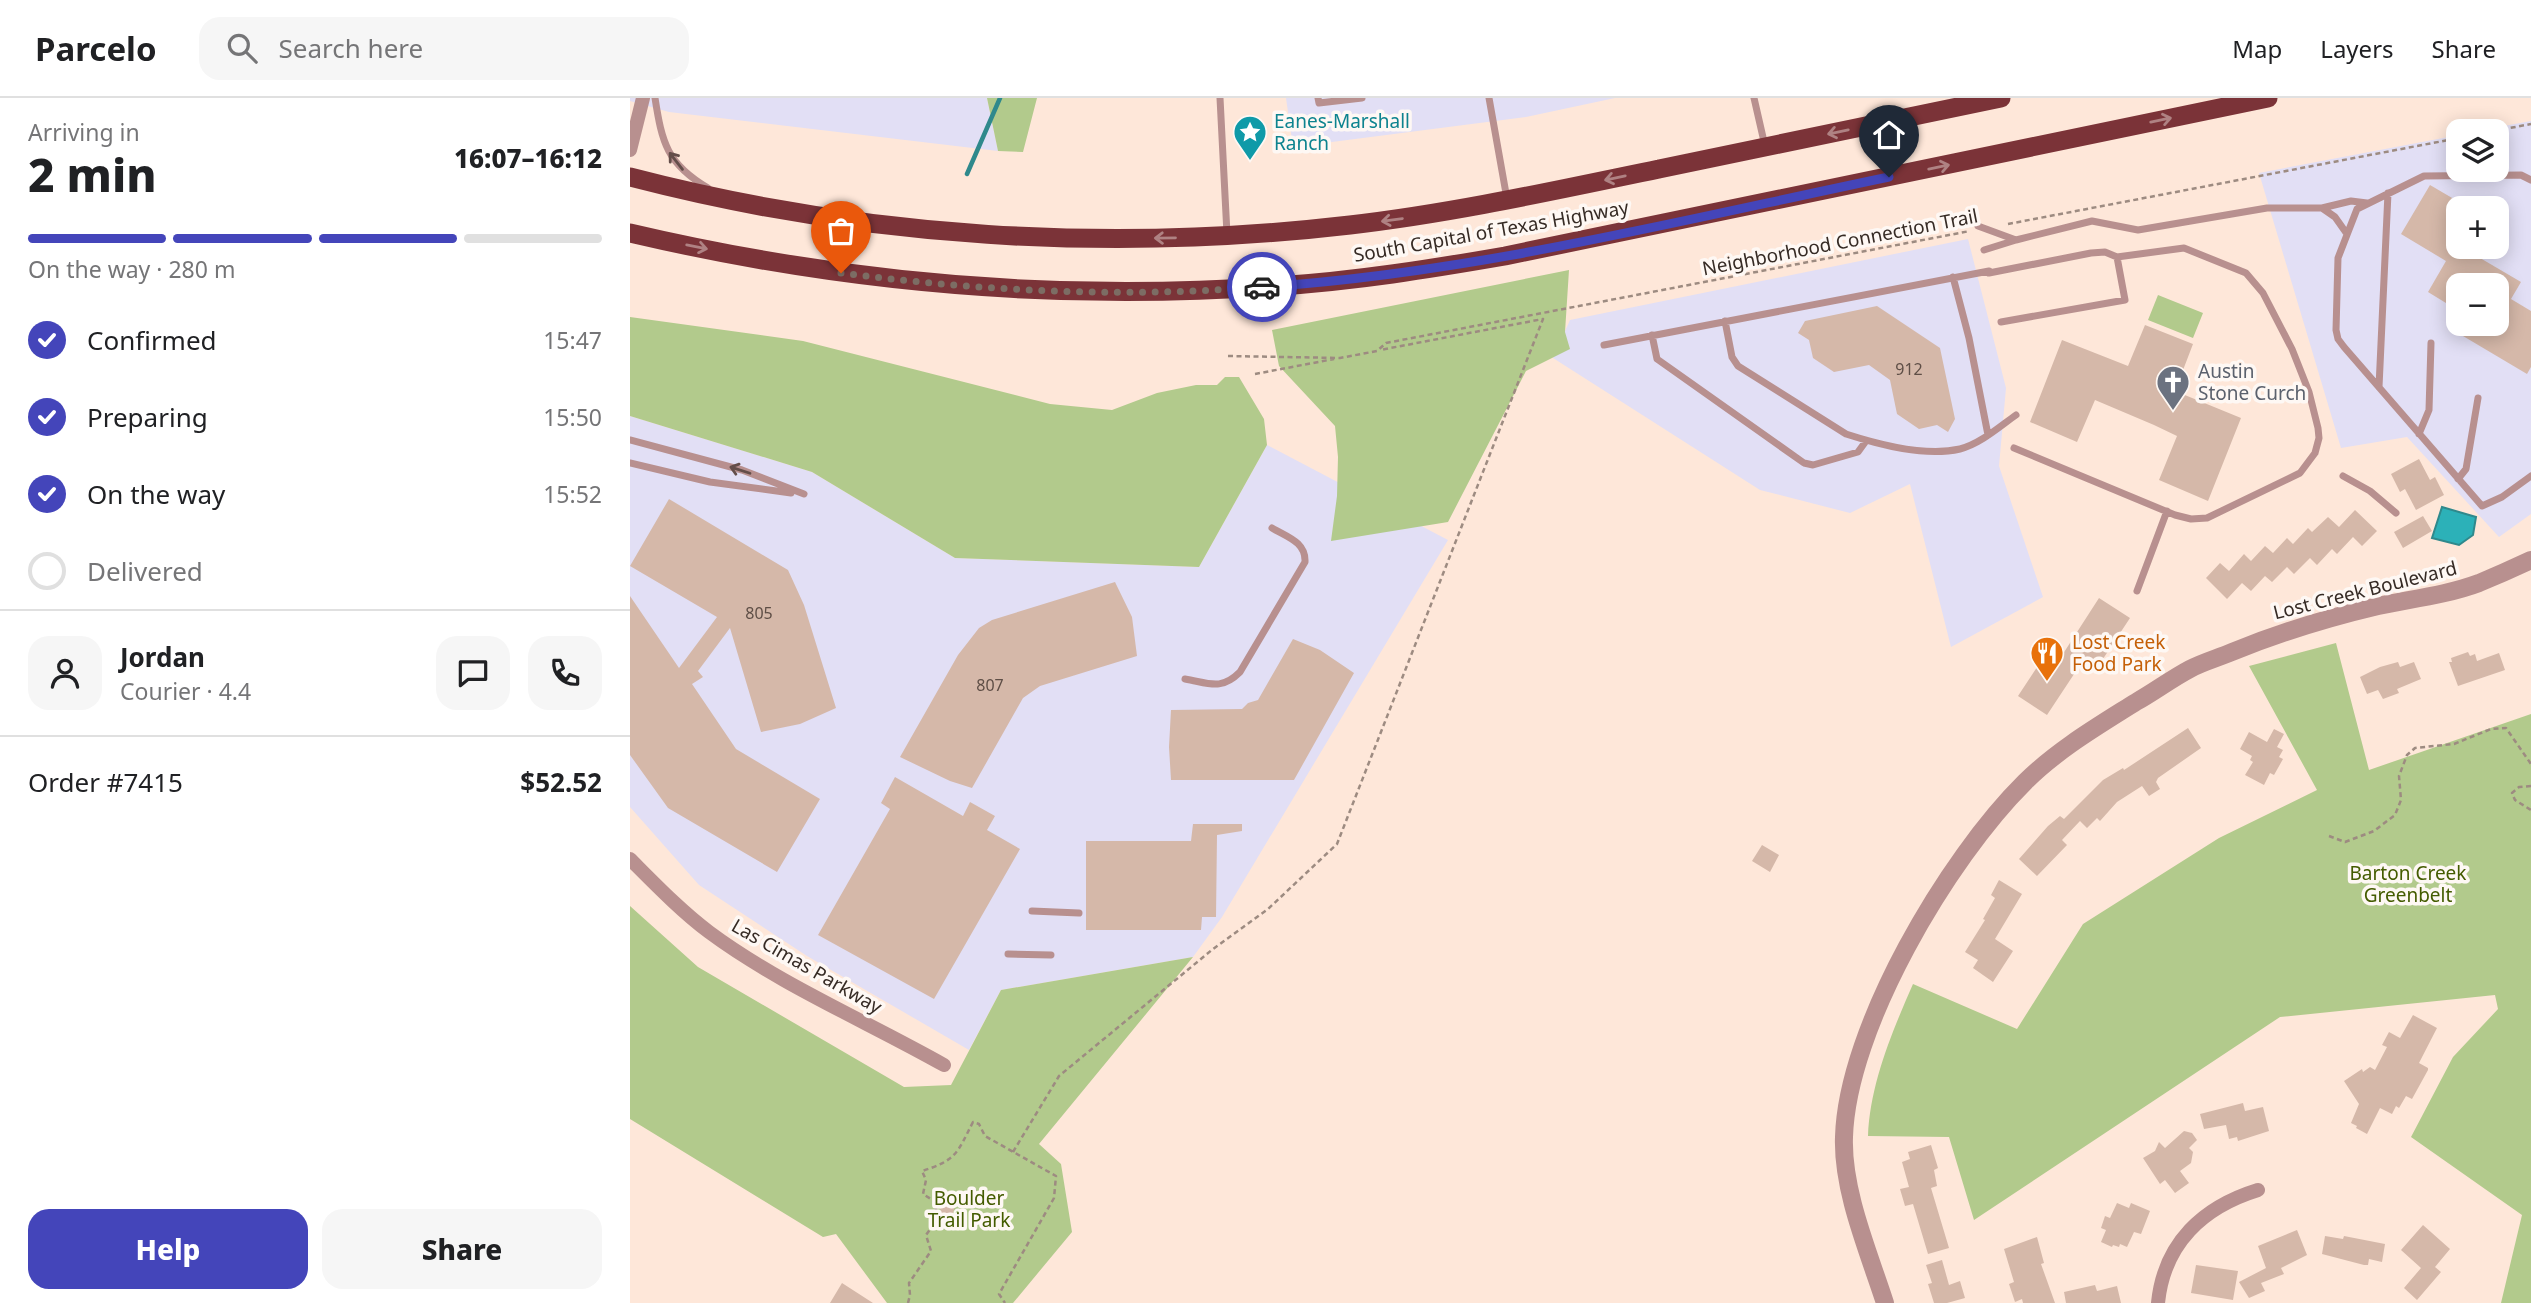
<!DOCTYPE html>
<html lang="en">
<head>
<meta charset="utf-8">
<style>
	body { margin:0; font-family:"Noto Sans",sans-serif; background:#f6f6f6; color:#202124; height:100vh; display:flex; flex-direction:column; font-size:26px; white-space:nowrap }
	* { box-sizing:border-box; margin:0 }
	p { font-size:23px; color:#757577 }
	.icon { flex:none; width:38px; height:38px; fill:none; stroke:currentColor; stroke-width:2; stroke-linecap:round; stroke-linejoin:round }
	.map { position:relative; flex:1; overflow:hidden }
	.details { display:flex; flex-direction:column; background:#fff; width:630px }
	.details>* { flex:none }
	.controls { position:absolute; left:1816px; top:21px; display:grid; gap:14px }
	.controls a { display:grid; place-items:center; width:63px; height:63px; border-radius:14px; background:#fff; box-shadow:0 4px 18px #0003; font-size:35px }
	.pin { position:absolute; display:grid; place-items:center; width:60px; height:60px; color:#fff; margin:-72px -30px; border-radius:50% 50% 50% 0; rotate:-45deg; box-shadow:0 0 7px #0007 }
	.pin .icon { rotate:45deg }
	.courier { position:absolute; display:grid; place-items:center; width:70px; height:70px; margin:-35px; border:5px solid #4445ba; border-radius:50%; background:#fff; color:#222; box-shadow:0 2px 9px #0007 }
	.head em { font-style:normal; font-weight:800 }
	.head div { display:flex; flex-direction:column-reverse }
	.head { display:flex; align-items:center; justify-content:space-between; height:119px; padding:0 28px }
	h1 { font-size:46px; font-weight:800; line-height:52px }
	.bar { display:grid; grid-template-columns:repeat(4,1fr); gap:10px 7px; align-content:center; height:84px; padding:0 28px }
	.bar i { height:9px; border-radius:5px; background:#e0e0e0 }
	.bar .active { background:#4445ba }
	.bar p { grid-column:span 4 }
	.line { display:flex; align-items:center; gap:18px; padding:0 28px; border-top:2px solid #e0e0e0 }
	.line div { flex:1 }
	.round { display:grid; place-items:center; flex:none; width:74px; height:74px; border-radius:21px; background:#f6f6f6 }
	ol { padding:0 28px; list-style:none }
	li { display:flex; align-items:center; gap:21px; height:77px }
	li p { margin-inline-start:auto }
	li .icon { padding:7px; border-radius:50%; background:#4445ba; color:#fff; stroke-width:4 }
	li:last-child { color:#757577 }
	li i { width:38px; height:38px; border:4px solid #e0e0e0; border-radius:50% }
	.primary-button { display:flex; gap:14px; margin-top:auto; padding:14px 28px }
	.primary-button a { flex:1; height:80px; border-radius:21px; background:#4445ba; color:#fff; font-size:28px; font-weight:800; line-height:80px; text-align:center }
	.primary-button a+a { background:#f6f6f6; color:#202124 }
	header { display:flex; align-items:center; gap:42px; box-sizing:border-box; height:98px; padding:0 35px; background:#fff; border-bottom:2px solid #e0e0e0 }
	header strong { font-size:33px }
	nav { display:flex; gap:38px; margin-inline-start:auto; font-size:24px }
	.search { width:490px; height:63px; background:#f6f6f6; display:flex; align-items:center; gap:18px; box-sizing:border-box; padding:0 24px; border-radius:21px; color:#757577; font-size:26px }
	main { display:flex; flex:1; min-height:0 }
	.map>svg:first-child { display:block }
	.commercial { fill:#e2dff5; fill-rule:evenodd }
	.green { fill:#b2ca8c }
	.water { fill:#2cb1b8; stroke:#2f898c; stroke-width:2 }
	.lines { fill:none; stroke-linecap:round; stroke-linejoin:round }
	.stream { stroke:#2f898c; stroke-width:4.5 }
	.building { fill:#d5b8a9 }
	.path { stroke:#9d8b81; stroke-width:2.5; stroke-dasharray:5 3.5; stroke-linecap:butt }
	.service { stroke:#b8908f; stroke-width:7 }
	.minor { stroke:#b8908f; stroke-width:14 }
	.tertiary { stroke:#b8908f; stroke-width:18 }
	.trunk { stroke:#7b3338; stroke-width:19 }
	.oneway { stroke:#af8283 }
	.oneway2 { stroke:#644e4a }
	.done { stroke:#7c6d64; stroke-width:7; stroke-dasharray:0 12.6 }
	.route { stroke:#4445ba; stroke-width:9 }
	.labels { text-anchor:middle; stroke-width:7; stroke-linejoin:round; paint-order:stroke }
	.number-label { font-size:16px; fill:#5e4e46 }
	.culture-label { font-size:19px; fill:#0d838f; stroke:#fef8f4; text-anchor:start }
	.street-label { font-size:19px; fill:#362b25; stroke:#fef8f4 }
	.worship-label { font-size:19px; fill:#5b616d; stroke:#fef8f4; text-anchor:start }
	.food-label { font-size:19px; fill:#c56008; stroke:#fef8f4; text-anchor:start }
	.park-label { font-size:19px; fill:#445c00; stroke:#fef8f4 }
</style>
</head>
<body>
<header>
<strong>Parcelo</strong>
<div class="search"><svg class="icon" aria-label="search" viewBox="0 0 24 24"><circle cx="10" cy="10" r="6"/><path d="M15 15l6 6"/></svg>Search here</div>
<nav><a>Map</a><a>Layers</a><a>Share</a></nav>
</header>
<main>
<section class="details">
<div class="head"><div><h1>2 min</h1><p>Arriving in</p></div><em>16:07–16:12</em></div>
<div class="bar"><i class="active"></i><i class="active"></i><i class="active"></i><i></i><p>On the way · 280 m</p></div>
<ol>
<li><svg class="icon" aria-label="check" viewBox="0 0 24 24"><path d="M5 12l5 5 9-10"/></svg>Confirmed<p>15:47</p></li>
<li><svg class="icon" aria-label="check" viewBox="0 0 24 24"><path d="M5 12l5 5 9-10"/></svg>Preparing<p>15:50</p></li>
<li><svg class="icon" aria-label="check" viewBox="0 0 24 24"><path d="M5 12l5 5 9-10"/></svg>On the way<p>15:52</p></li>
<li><i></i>Delivered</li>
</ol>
<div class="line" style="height:126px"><a class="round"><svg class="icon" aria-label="person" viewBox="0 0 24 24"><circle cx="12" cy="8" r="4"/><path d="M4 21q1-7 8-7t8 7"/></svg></a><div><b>Jordan</b><p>Courier · 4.4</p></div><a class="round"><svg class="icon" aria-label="chat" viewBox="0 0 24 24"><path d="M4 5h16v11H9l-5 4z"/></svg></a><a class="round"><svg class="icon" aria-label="phone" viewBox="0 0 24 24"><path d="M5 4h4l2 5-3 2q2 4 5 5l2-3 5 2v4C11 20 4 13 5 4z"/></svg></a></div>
<div class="line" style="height:91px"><div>Order #7415</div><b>$52.52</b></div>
<div class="primary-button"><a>Help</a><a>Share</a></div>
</section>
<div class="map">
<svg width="1901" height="1205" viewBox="0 0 1901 1205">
	<rect width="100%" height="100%" fill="#fee7d9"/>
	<!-- commercial -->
	<path class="commercial" d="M0 0H357L368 53 39 14 0 3Z
		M656 0H985L896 19 663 49Z
		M1901 23V416L1869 439 1777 339 1711 350 1629 75 1829 37V72H1867V33H1847ZM1829 110H1867V149H1829ZM1829 187H1867V226H1829Z
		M1338 141 1376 290 1369 368 1413 499 1321 549 1280 386 1220 415 1130 392 923 260 940 222Z
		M0 318 182 374 325 460 569 469 637 347 818 442 592 819 563 859 371 892 339 952 177 858 69 787 0 709Z"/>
	<!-- green -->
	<path class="green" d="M357 0H407L393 54 368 53Z
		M939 172 935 234 940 251 896 273 818 424 701 443 707 398 708 359 705 328 649 268 642 232Z
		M1528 197 1573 215 1563 240 1518 222Z
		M0 219 173 243 420 306 482 312 527 295 566 287H587L595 279H609L634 321 637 347 569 469 325 460 182 374 0 318Z
		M1706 545 1739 672 1901 616V1205H1871L1892 1117 1781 1039 1823 959 1868 911 1865 897 1650 919 1344 1122 1319 1039 1238 1038C1240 986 1262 934 1283 886L1387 931 1453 826 1589 740 1687 692 1619 568Z
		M0 808 68 869 274 989 321 987 371 892 563 859 409 1046 431 1066 442 1134 383 1205H257L206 1136 193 1139 0 1021Z"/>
	<!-- water -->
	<path class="water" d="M1812 409 1846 419 1843 437 1829 447 1802 440Z"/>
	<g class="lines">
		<!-- stream -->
		<path class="stream" d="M337 76 370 0"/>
	</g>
	<!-- building -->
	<path class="building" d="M1800 87 1829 104V149H1850L1845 157 1891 184 1881 201 1901 213V269L1897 276 1833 238 1840 226H1867V187H1829V213L1798 194 1816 163 1771 136Z
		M1247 208 1310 250 1325 321 1318 334 1307 327 1289 331 1267 316 1260 282 1239 267 1204 274 1183 260 1179 242 1168 235 1175 223Z
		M1515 227 1563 246 1545 293 1611 320 1578 403 1529 382 1547 338 1524 327 1465 302 1447 344 1400 324 1432 242 1498 268Z
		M1789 361 1800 382 1805 379 1814 397 1786 412 1775 391 1770 394 1761 376Z
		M39 401 158 472 174 507 206 610 170 626 131 634 100 530 68 573 73 579 62 586 106 651 190 701 147 774 38 710 0 657V498L49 570 87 519 0 468Z
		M1725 412 1747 433 1732 448 1723 439 1707 456 1702 451 1687 467 1680 460 1664 476 1657 469 1642 484 1635 478 1621 493 1612 485 1597 501 1576 480 1590 465 1599 473 1614 456 1621 463 1635 448 1643 455 1657 440 1663 446 1678 430 1682 434 1698 419 1709 429Z
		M1793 418 1802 433 1773 450 1764 434Z
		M485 484 502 519 507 558 410 588 393 600 342 690 320 683 270 659 328 557 349 530 362 522Z
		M1469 500 1500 520 1467 570 1454 561 1417 617 1388 598 1417 554 1429 562Z
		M663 541 690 552 724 575 664 682H541L539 649 541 612 612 611 618 605 628 602Z
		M1838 554 1840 558 1845 556 1847 563 1869 555 1875 572 1828 588 1819 564H1822L1821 560Z
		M1768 564 1770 569 1784 564 1791 581 1767 591 1769 595 1753 601 1748 592 1737 596 1730 579 1750 569Z
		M1558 630 1571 650 1528 680 1526 684 1530 691 1519 698 1512 688 1487 704 1470 723 1467 720 1457 730 1450 723 1432 742 1437 747 1407 778 1389 761 1418 728 1430 718 1434 721 1473 682 1493 670 1494 672Z
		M1644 631 1654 636 1647 649 1653 652 1649 659 1653 661 1644 677 1640 675 1634 687 1615 677 1623 664 1620 662 1622 658 1610 651 1619 634 1637 644Z
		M265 679 333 718 340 704 365 718 357 732 390 751 304 901 188 837 260 711 251 705Z
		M563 726H612V733L587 737 586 819H572L571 832H456V743H561Z
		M1132 747 1149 757 1140 774 1122 763Z
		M1369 782 1392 796 1365 841 1383 853 1363 884 1343 870 1348 862 1335 854 1355 822 1353 821 1365 800 1361 797Z
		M1783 917 1807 930 1789 965 1798 970V972L1782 1001 1776 998 1769 1010 1766 1008 1762 1016 1750 1010 1737 1036 1726 1030 1727 1028 1721 1025 1729 1006 1714 983 1732 971 1733 974 1740 969 1745 972 1757 949 1752 947 1759 934 1770 940Z
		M1613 1005 1615 1013 1633 1009 1639 1033 1608 1043 1607 1039 1599 1041 1596 1027 1574 1031 1570 1016Z
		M1554 1033 1562 1035 1567 1042 1559 1050 1563 1054 1561 1065 1550 1073 1559 1085 1545 1095 1535 1082 1530 1086 1513 1060 1525 1053 1529 1044 1535 1050Z
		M1301 1047 1308 1070 1304 1072 1307 1088 1301 1090 1319 1150 1298 1156 1283 1106 1275 1108 1270 1091 1279 1089 1272 1064 1280 1061 1278 1054Z
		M308 1101 326 1102 323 1116 312 1119Z
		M1487 1105 1499 1110 1501 1105 1520 1113 1511 1136 1504 1134 1497 1149 1490 1146 1489 1149 1483 1147 1482 1149 1471 1144 1476 1132 1471 1130 1475 1118 1480 1120Z
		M1793 1127 1820 1151 1805 1169 1811 1174 1787 1202 1774 1190 1791 1170 1771 1152Z
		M1667 1132 1677 1157 1651 1170 1654 1176 1631 1185 1635 1193 1619 1200 1609 1184 1636 1170 1628 1148Z
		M1695 1138 1713 1141 1714 1138 1755 1146 1752 1164 1739 1161 1738 1167H1734L1692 1156Z
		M1407 1139 1414 1165 1411 1166 1425 1205H1393L1392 1201 1385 1204 1379 1186 1384 1184 1374 1151Z
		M1312 1162 1319 1187 1330 1183 1335 1200 1317 1205H1304L1298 1186 1302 1185 1296 1167Z
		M1566 1167 1608 1173 1603 1202 1561 1195Z
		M212 1185 243 1205H200Z
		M1465 1187 1467 1193 1487 1188 1491 1205H1436L1434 1194Z"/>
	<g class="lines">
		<!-- path -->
		<path class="path" d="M1864 33 1901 26
			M1378 126 1829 40
			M598 258 710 260 747 253 756 245 1340 133
			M625 276 704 261
			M1901 688 1889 689 1882 695 1885 702 1901 712
			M1699 738 1715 744 1744 733 1765 717 1771 702 1769 678 1777 657 1785 650 1824 646 1861 631 1876 630 1901 666
			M383 1054 429 978 583 851 638 811 707 746 913 221 750 252
			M278 1205 280 1197 279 1185 301 1153 296 1137 308 1120 304 1103 293 1096 296 1082 292 1073C327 1062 327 1055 343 1024L349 1026 355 1038 426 1078 424 1100 369 1196 375 1205"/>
		<!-- service -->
		<path class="service" d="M25 0C32 45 37 66 78 90
			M590 0 597 136
			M688 0 689 5 732 0
			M859 0 877 101
			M1124 0 1135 48
			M1901 82 1891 77 1794 78 1727 111 1708 160 1706 232 1708 241 1714 249 1852 408 1872 399 1901 378
			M1348 128 1386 142 1354 152
			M1717 136 1705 119 1692 110 1721 103 1737 105
			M1386 142 1462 123 1508 132 1637 110H1692
			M1359 175 1461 155 1475 154 1487 159 1554 150 1616 175 1633 195 1662 251 1679 294 1688 330 1689 340 1685 355 1670 375 1577 420 1561 421 1545 417 1384 350
			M1323 179 1339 240 1358 337
			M1095 223 1102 259 1108 268 1216 336C1250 347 1295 359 1330 351 1350 346 1369 329 1386 317
			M1371 224 1495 202 1487 159
			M1022 237 1027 261 1174 365 1183 367 1228 354 1236 343
			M974 247 1359 173
			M1749 289 1758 95
			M1789 336 1799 312 1801 245
			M0 342 112 372 174 396
			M0 365 80 384 161 395
			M1713 378 1740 393 1766 415
			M1828 381 1836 371 1848 300
			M1507 493 1537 413
			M555 581C579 585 591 593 610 574L675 464C676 444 657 439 642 430
			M402 813 449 815
			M378 856 421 857"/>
		<!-- minor -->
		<path class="minor" d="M0 52 13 0
			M0 761C25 786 51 813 79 834 149 886 238 924 314 967
			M1528 1205C1534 1145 1573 1109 1628 1092"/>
		<!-- tertiary -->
		<path class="tertiary" d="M1255 1205C1239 1155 1212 1093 1214 1039 1217 930 1318 760 1395 684 1427 652 1468 628 1506 604 1524 594 1541 581 1560 571 1573 564 1588 560 1602 554 1651 534 1697 520 1748 508 1781 501 1817 497 1849 485 1866 478 1884 470 1901 462"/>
		<!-- trunk -->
		<path class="trunk" d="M0 79C234 140 480 155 720 127 824 115 927 92 1029 71 1143 47 1257 23 1371 0
			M0 135C213 185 430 204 648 188 725 183 800 171 875 158L1638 0"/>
	</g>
	<!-- one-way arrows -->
	<defs><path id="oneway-shaft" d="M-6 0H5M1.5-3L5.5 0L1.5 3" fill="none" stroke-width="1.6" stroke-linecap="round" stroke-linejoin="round" transform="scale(1.75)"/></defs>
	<g class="oneway">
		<use href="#oneway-shaft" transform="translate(1531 22) rotate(-12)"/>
		<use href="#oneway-shaft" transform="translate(1208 34) rotate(168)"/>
		<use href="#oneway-shaft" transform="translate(1309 69) rotate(-12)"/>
		<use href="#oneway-shaft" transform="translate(985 80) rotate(168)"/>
		<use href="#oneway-shaft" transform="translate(762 122) rotate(172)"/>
		<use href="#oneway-shaft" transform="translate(535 140) rotate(179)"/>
		<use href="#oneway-shaft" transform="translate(67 149) rotate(11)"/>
	</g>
	<g class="oneway2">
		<use href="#oneway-shaft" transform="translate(46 63) rotate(-128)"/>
		<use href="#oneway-shaft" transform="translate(110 372) rotate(-162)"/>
	</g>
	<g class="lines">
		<!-- done -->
		<path class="done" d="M211 175C351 193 491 200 632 189"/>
		<!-- route -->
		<path class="route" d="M632 189C844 175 1052 122 1259 79"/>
	</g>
	<!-- icons -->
	<defs>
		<symbol id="sight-pin" viewBox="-11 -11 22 30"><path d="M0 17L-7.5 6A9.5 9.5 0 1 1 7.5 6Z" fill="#0f9aa8" stroke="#fef8f4"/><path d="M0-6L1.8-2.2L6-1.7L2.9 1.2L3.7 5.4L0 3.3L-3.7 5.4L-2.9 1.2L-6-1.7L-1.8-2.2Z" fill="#fff"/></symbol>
		<symbol id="church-pin" viewBox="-11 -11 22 30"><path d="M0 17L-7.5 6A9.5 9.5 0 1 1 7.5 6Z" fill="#6b7280" stroke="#fef8f4"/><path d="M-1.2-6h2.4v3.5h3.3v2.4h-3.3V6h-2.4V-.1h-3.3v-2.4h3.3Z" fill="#fff"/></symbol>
		<symbol id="restaurant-pin" viewBox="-11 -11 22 30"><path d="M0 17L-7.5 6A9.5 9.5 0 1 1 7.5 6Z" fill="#e8710a" stroke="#fef8f4"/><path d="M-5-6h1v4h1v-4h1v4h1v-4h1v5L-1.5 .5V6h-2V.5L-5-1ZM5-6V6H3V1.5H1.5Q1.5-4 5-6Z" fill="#fff"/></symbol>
	</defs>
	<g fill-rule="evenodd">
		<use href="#sight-pin" x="601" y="15" width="38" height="52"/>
		<use href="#church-pin" x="1524" y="265" width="38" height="52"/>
		<use href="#restaurant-pin" x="1398" y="536" width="38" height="52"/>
	</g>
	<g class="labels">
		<!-- number labels -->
		<g class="number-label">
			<text x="1279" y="277">912</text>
			<text x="129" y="521">805</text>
			<text x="360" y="593">807</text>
		</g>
		<!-- culture labels -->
		<g class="culture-label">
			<text x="644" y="30">Eanes-Marshall<tspan x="644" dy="22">Ranch</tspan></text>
		</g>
		<!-- street labels -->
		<g class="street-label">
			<text transform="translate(861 133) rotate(-10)" y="7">South Capital of Texas Highway</text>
			<text transform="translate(1210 144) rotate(-11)" y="7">Neighborhood Connection Trail</text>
			<text transform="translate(1735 492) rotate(-14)" y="7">Lost Creek Boulevard</text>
			<text transform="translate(177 868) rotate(30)" y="7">Las Cimas Parkway</text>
		</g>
		<!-- worship labels -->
		<g class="worship-label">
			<text x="1568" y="280">Austin<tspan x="1568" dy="22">Stone Curch</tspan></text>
		</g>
		<!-- food labels -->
		<g class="food-label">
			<text x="1442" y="551">Lost Creek<tspan x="1442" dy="22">Food Park</tspan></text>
		</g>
		<!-- park labels -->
		<g class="park-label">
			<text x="1778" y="782">Barton Creek<tspan x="1778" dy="22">Greenbelt</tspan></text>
			<text x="339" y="1107">Boulder<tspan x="339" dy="22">Trail Park</tspan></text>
		</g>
	</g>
</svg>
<div class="controls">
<a><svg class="icon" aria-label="layers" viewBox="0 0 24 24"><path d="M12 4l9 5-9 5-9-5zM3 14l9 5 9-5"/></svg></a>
<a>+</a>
<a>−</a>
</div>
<div class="pin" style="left:211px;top:175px;background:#ea580c"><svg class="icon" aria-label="bag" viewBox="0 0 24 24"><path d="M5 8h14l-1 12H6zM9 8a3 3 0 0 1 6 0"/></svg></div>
<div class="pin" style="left:1259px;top:79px;background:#1f2937"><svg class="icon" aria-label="home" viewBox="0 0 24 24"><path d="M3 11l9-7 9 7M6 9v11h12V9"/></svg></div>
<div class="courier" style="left:632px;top:189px"><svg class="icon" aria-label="car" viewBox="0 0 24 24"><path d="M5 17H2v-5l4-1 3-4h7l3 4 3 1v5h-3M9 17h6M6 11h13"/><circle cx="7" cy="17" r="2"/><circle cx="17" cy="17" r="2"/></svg></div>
</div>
</main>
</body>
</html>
